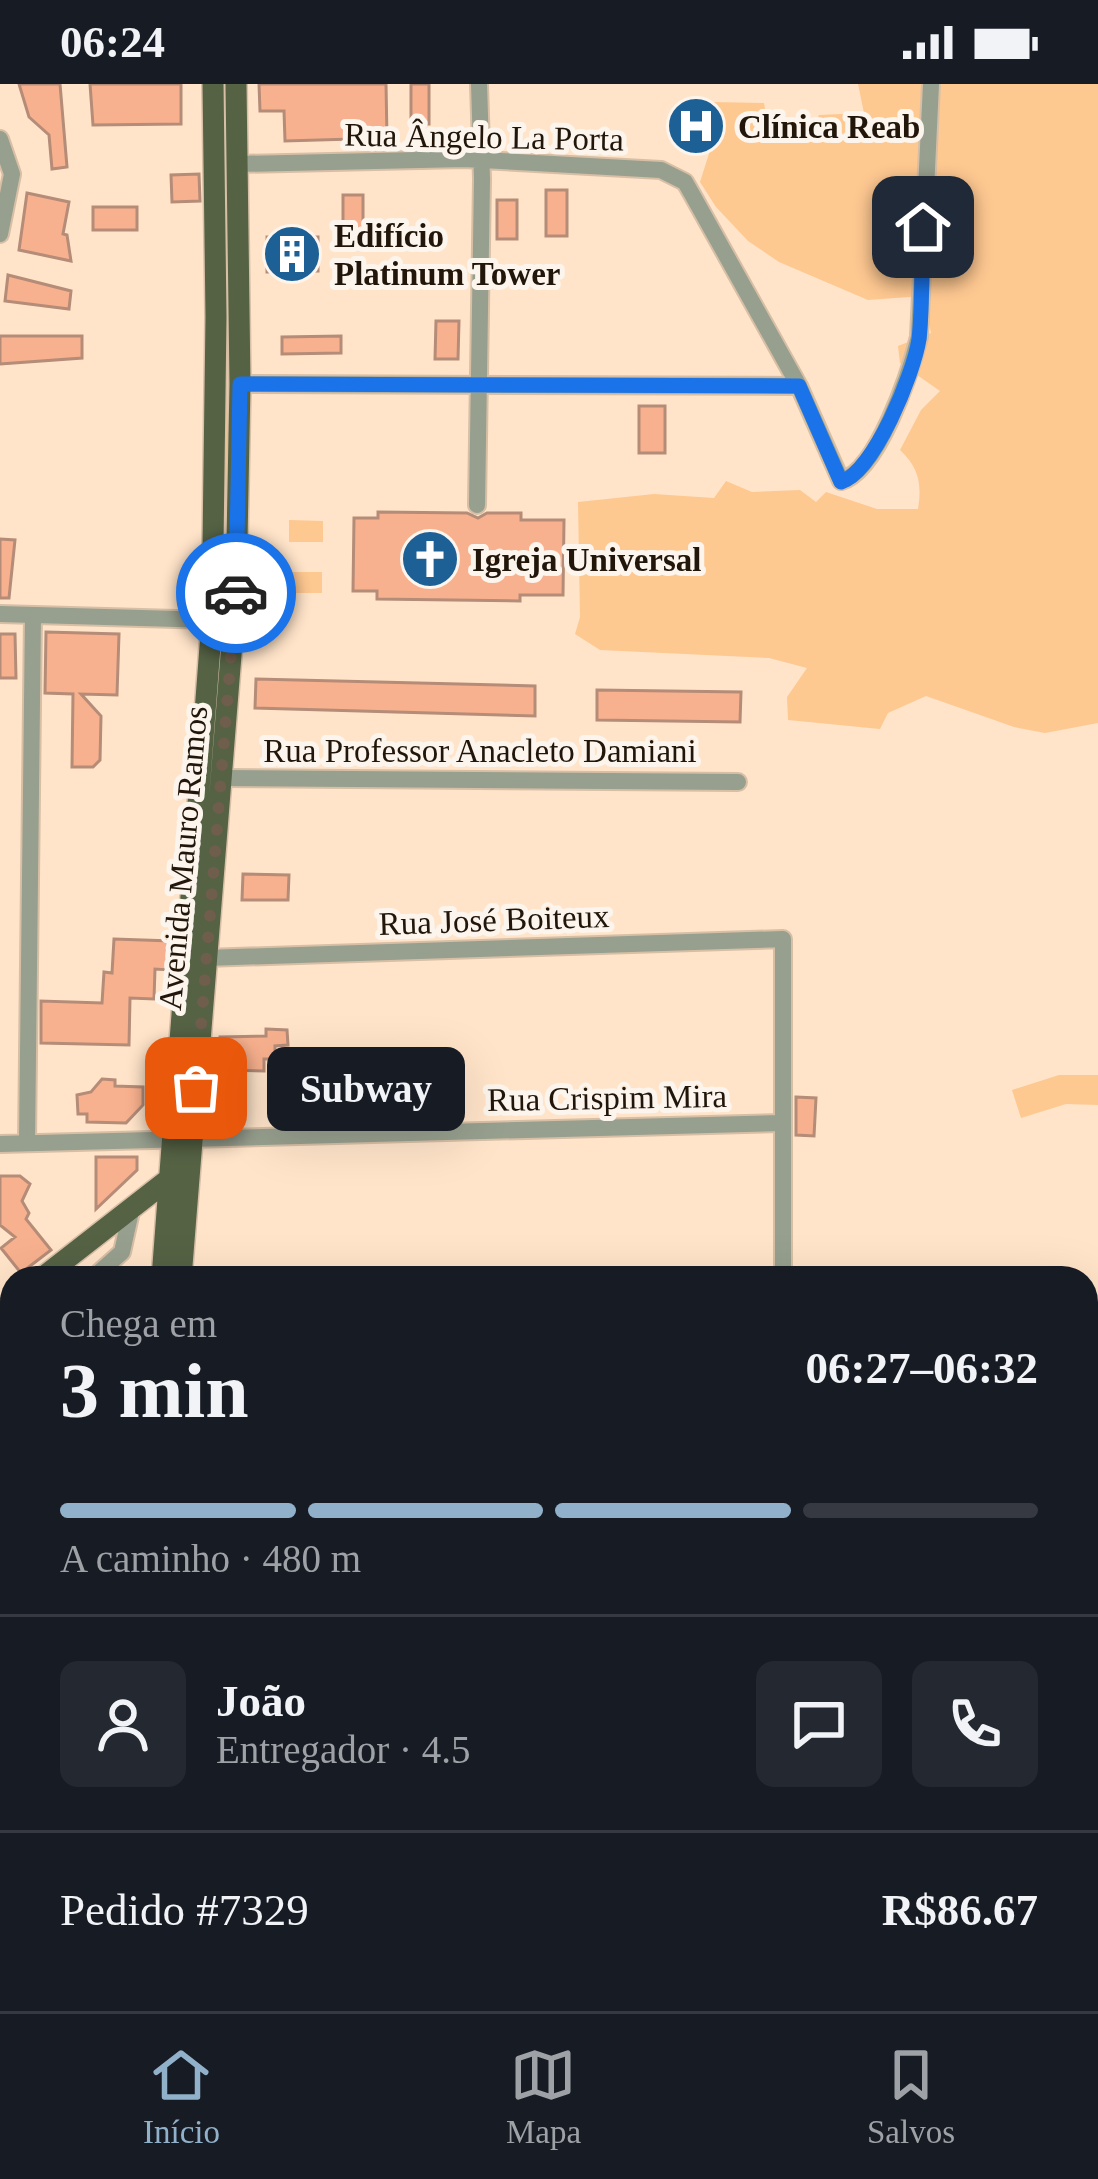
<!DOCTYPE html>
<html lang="pt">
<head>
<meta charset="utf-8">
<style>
	body { margin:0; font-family:Georgia,serif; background:#242831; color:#f1f3f6; height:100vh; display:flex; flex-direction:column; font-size:45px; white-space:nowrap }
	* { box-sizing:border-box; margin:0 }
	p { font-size:39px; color:#9ea1a6 }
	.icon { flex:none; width:66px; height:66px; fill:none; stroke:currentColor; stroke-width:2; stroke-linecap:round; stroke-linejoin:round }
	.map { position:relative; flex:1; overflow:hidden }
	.drawer { position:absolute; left:0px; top:1182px; width:1098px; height:747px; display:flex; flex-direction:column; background:#171b24; border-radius:36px 36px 0 0; box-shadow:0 12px 48px #0002 }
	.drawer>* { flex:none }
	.pin { position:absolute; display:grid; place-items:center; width:102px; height:102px; color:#fff; margin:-51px; border-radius:24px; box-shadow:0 6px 18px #0006 }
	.courier { position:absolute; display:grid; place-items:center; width:120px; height:120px; margin:-60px; border:9px solid #1a73e8; border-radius:50%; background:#fff; color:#222; box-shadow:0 3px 15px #0007 }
	.bubble { position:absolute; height:84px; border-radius:18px; background:#171b24; box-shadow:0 12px 48px #0002; font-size:39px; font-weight:600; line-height:84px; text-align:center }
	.overview em { font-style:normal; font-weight:600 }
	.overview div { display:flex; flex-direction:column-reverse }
	.overview { display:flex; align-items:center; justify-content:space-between; height:204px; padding:0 60px }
	h1 { font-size:78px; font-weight:600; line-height:90px }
	.bar { display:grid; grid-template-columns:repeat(4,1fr); gap:18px 12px; align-content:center; height:144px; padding:0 60px }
	.bar i { height:15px; border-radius:9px; background:#363941 }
	.bar .current { background:#91b1ca }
	.bar p { grid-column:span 4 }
	.line { display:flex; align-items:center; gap:30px; padding:0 60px; border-top:3px solid #363941 }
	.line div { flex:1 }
	.round { display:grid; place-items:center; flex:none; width:126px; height:126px; border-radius:18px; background:#242831 }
	.status { display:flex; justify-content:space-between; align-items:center; height:84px; padding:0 60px; background:#171b24; direction:ltr }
	.status svg { height:33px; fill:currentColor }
	.tab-bar { display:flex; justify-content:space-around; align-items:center; height:168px; border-top:3px solid #363941; background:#171b24; font-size:33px; color:#9ea1a6 }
	.tab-bar a { display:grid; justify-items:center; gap:6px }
	.tab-bar .current { color:#91b1ca }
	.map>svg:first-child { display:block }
	.green { fill:#fec891 }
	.building { fill:#f8b18e; stroke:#b58c78; stroke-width:3 }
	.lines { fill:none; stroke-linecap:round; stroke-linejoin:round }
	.minor-casing { stroke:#d7bfa6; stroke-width:20 }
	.major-casing { stroke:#d7bfa6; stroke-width:24 }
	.minor { stroke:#979f8e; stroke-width:16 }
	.major { stroke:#556244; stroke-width:21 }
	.done { stroke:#6f5e4c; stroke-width:12; stroke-dasharray:0 21.6 }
	.route { stroke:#1a73e8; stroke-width:15 }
	.labels { text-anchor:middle; stroke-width:10; stroke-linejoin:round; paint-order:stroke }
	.poi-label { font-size:33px; font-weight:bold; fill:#211609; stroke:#fcf5ee; text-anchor:start }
	.street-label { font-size:33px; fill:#211609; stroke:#fcf5ee }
</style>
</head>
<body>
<div class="status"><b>06:24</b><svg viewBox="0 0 49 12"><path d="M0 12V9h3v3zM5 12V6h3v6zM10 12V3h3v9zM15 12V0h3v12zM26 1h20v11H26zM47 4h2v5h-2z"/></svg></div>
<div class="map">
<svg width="1098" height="1927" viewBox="0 0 1098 1927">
	<rect width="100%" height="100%" fill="#ffe4c9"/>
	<!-- green -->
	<path class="green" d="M222 0H229L232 299 227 525 222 526Z
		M858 0H1098V639L1045 649 1014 643 926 612 888 629 880 645 788 636 787 613 807 584 769 574 600 566 575 550 580 533 578 418 654 410 714 414 726 397 752 408 800 406 816 418 826 408 877 425H918C922 400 919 384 900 366L921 326 940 307 900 279 898 262 931 249 923 212 868 216 779 178 748 157 716 123 700 98 712 60V18L764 19 770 53 808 55 819 31 864 29Z
		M289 436 323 437V458H289Z
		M288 488H322V509H288Z
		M1059 991H1098V1021L1066 1020 1021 1034 1012 1006Z"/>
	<!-- building -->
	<path class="building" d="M19 0H60L67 83 52 85 49 51 29 33Z
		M90 0H181V40L93 41Z
		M259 0H386L387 54 285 57 284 27H260Z
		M411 0H429V40H411Z
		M682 25H710V60H682Z
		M199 90 200 117 172 118 171 91Z
		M546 106H567V152H546Z
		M27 109 69 118 63 150 67 151 71 177 19 166Z
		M343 111H363V150H343Z
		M497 116H517V155H497Z
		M93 123H137V146H93Z
		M267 153H318V187L267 188Z
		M8 191 71 207 69 225 5 217Z
		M436 237H459L458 275H435Z
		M0 252H82V274L0 280Z
		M341 252V269L282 270V253Z
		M639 322H665V369H639Z
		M378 428 467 429 478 434 487 429H521V436H564L563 511H520V517L377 515V507H353L354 434H378Z
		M0 455 15 456 9 514H0Z
		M46 548 119 550 117 611 81 610 101 632 100 676 93 683H72L73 610 45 609Z
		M0 550H15L16 594H0Z
		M256 595 535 602V632L255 624Z
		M597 606 741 608 740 638 597 636Z
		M243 790 289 791 288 816H242Z
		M114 855 171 857 170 886 155 885 154 915 130 914 129 961 41 959V917L102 919 104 888 112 889Z
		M266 945 287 946 288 961 275 962V975H264V987L219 986 220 953 266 952Z
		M212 990 221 991 220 1025H210Z
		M102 995 115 996V1002L143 1003V1021L126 1039 87 1038V1030H78L77 1011 91 1008Z
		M796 1013 816 1014 814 1052 796 1051Z
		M96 1073H137V1086L96 1125Z
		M0 1092H20L30 1100 22 1117 29 1129 26 1135 51 1166 21 1189 1 1164 15 1153 0 1141Z"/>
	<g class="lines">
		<defs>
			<path id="minor" d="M0 55 12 90 0 150
				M239 80 464 75 661 86 685 98 693 112 799 302 841 397C878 387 910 289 919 253L931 0
				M240 300 799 302
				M477 421 482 95 479 0
				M0 530 212 536
				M222 694 738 698
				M206 874 783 855V1194
				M27 1059 33 531
				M0 1060 783 1039
				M93 1194 122 1168 132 1123
				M0 1270 12 1260
				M0 1646H12
				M1086 1868 1098 1862
				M458 1927 470 1917
				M959 1927 986 1917"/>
			<path id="major" d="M42 1194 169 1095
				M162 1194 212 536 216 233 213 0
				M181 1194 236 509 240 300 236 0
				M0 1227 12 1218
				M0 1319 12 1320
				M112 1927 138 1924"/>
		</defs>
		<!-- minor casing -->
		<use href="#minor" class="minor-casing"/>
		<!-- major casing -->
		<use href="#major" class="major-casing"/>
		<!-- minor -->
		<use href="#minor" class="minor"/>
		<!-- major -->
		<use href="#major" class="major"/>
	</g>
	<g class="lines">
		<!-- done -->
		<path class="done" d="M196 1004 236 509"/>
		<!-- route -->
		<path class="route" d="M236 509 240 300 799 302 841 398C874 388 914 289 919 255 923 219 921 180 923 143"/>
	</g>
	<!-- icons -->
	<defs>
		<symbol id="hospital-disc" viewBox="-11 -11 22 22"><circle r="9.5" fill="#1c6095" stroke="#fcf5ee"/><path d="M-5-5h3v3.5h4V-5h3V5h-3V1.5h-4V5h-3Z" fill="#fff"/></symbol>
		<symbol id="building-disc" viewBox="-11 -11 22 22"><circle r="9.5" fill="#1c6095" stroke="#fcf5ee"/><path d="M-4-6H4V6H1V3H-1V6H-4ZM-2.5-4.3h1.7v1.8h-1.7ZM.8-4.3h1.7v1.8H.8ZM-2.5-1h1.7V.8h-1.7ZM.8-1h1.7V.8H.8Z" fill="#fff"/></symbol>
		<symbol id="church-disc" viewBox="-11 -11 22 22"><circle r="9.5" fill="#1c6095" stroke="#fcf5ee"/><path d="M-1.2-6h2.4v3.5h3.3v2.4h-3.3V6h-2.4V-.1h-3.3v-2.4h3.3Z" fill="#fff"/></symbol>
	</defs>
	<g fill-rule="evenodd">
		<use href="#hospital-disc" x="663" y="9" width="66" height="66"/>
		<use href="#building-disc" x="259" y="137" width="66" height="66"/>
		<use href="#church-disc" x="397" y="442" width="66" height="66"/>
	</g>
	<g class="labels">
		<!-- poi labels -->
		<g class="poi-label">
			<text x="738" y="54">Clínica Reab</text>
			<text x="334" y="163">Edifício<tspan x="334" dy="38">Platinum Tower</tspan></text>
			<text x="472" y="487">Igreja Universal</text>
		</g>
		<!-- street labels -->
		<g class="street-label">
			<text transform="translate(484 52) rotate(1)" y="12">Rua Ângelo La Porta</text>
			<text x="480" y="678">Rua Professor Anacleto Damiani</text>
			<text transform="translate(182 774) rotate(-85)" y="12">Avenida Mauro Ramos</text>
			<text transform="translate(494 835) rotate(-2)" y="12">Rua José Boiteux</text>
			<text transform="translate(607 1013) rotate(-1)" y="12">Rua Crispim Mira</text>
		</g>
	</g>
</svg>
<div class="pin" style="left:196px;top:1004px;background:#ea580c"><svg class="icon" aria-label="bag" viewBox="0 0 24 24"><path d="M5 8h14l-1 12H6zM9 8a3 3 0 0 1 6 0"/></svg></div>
<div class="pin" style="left:923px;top:143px;background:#1f2937"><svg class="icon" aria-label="home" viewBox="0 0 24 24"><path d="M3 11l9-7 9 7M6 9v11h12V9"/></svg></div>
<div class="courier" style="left:236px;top:509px"><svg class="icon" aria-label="car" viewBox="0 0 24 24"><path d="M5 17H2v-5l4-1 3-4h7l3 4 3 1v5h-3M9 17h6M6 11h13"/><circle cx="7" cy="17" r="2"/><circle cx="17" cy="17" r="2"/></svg></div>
<div class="bubble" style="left:267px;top:963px;width:198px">Subway</div>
<section class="drawer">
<div class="overview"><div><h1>3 min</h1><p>Chega em</p></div><em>06:27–06:32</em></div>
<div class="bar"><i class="current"></i><i class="current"></i><i class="current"></i><i></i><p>A caminho · 480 m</p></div>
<div class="line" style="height:216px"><a class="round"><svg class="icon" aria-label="person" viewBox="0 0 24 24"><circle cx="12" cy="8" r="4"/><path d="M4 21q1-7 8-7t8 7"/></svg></a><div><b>João</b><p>Entregador · 4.5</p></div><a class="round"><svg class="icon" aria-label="chat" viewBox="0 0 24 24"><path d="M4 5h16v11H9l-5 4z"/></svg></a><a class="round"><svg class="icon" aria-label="phone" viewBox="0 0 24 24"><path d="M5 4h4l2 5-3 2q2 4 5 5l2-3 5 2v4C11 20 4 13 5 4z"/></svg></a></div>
<div class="line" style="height:156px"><div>Pedido #7329</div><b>R$86.67</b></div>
</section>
</div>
<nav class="tab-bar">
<a class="current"><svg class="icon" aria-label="home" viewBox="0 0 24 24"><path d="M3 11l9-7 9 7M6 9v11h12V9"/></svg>Início</a>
<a><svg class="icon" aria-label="map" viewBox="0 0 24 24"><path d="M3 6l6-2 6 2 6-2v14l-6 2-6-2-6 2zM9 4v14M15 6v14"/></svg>Mapa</a>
<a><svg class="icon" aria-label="saved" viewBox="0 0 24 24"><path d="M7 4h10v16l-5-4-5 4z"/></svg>Salvos</a>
</nav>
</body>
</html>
